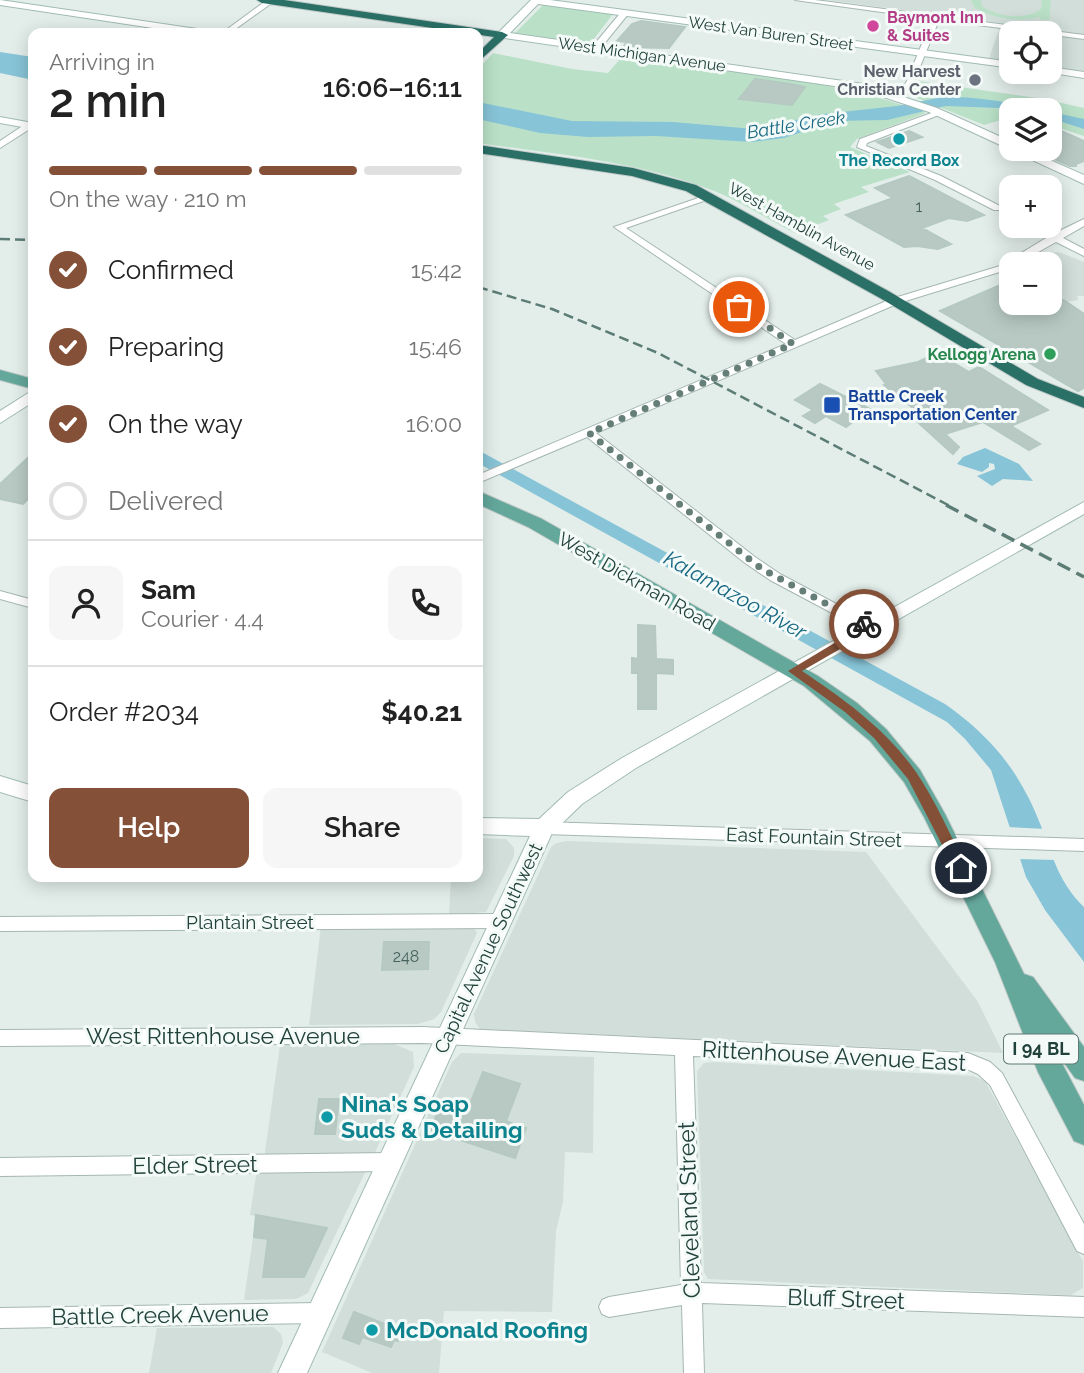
<!DOCTYPE html>
<html lang="en">
<head>
<meta charset="utf-8">
<style>
	body { margin:0; font-family:Raleway,sans-serif; background:#f6f6f6; color:#222; height:100vh; display:flex; flex-direction:column; font-size:26px; white-space:nowrap }
	* { box-sizing:border-box; margin:0 }
	p { font-size:23px; color:#767676 }
	.icon { flex:none; width:38px; height:38px; fill:none; stroke:currentColor; stroke-width:2; stroke-linecap:round; stroke-linejoin:round }
	.map { position:relative; flex:1; overflow:hidden }
	.sheet { position:absolute; left:28px; top:28px; width:455px; height:854px; display:flex; flex-direction:column; background:#fff; border-radius:14px; box-shadow:0 4px 18px #0003 }
	.sheet>* { flex:none }
	.controls { position:absolute; left:999px; top:21px; display:grid; gap:14px }
	.controls a { display:grid; place-items:center; width:63px; height:63px; border-radius:14px; background:#fff; box-shadow:0 4px 18px #0003; font-size:35px }
	.pin { position:absolute; display:grid; place-items:center; width:60px; height:60px; color:#fff; margin:-30px; border:4px solid #fff; border-radius:50%; box-shadow:0 2px 7px #0007 }
	.courier { position:absolute; display:grid; place-items:center; width:70px; height:70px; margin:-35px; border:5px solid #845138; border-radius:50%; background:#fff; color:#222; box-shadow:0 2px 9px #0007 }
	.head em { font-style:normal; font-weight:600 }
	.head div { display:flex; flex-direction:column-reverse }
	.head { display:flex; align-items:center; justify-content:space-between; height:119px; padding:0 21px }
	h1 { font-size:46px; font-weight:600; line-height:52px }
	.bar { display:grid; grid-template-columns:repeat(4,1fr); gap:10px 7px; align-content:center; height:84px; padding:0 21px }
	.bar i { height:9px; border-radius:5px; background:#e0e0e0 }
	.bar .on { background:#845138 }
	.bar p { grid-column:span 4 }
	.line { display:flex; align-items:center; gap:18px; padding:0 21px; border-top:2px solid #e0e0e0 }
	.line div { flex:1 }
	.round { display:grid; place-items:center; flex:none; width:74px; height:74px; border-radius:14px; background:#f6f6f6 }
	ol { padding:0 21px; list-style:none }
	li { display:flex; align-items:center; gap:21px; height:77px }
	li p { margin-inline-start:auto }
	li .icon { padding:7px; border-radius:50%; background:#845138; color:#fff; stroke-width:4 }
	li:last-child { color:#767676 }
	li i { width:38px; height:38px; border:4px solid #e0e0e0; border-radius:50% }
	.primary-button { display:flex; gap:14px; margin-top:auto; padding:14px 21px }
	.primary-button a { flex:1; height:80px; border-radius:14px; background:#845138; color:#fff; font-size:28px; font-weight:600; line-height:80px; text-align:center }
	.primary-button a+a { background:#f6f6f6; color:#222 }
	.map>svg:first-child { display:block }
	.built { fill:#d1ded9 }
	.green { fill:#bae1c8 }
	.water { fill:#87c4d7 }
	.pier { fill:#e3eeea }
	.building { fill:#b8c9c3; stroke:#b5c8c2; stroke-width:2 }
	.lines { fill:none; stroke-linecap:round; stroke-linejoin:round }
	.street-casing { stroke:#a5b7b2; stroke-width:2 }
	.secondary-casing { stroke:#a0bbb3; stroke-width:2 }
	.primary-casing { stroke:#c1cac8; stroke-width:2 }
	.highway-casing { stroke:#c1cac8; stroke-width:2 }
	.street { fill:#fff; fill-rule:evenodd }
	.secondary { fill:#fff; fill-rule:evenodd }
	.primary { fill:#64a79b; fill-rule:evenodd }
	.highway { fill:#2a7067; fill-rule:evenodd }
	.rail-far1 { stroke:#5c7c76; stroke-width:2.5; stroke-dasharray:10 5; stroke-linecap:butt }
	.rail { stroke:#5c7c76; stroke-width:3.5; stroke-dasharray:14 7; stroke-linecap:butt }
	.route { fill:#845138 }
	.done { stroke:#657e78; stroke-width:7; stroke-dasharray:0 12.6 }
	.hotel-dot { fill:#d1479c; stroke:#f4faf7; stroke-width:2.5 }
	.worship-dot { fill:#6b7280; stroke:#f4faf7; stroke-width:2.5 }
	.culture-dot { fill:#0f9aa8; stroke:#f4faf7; stroke-width:2.5 }
	.leisure-dot { fill:#2e9e5b; stroke:#f4faf7; stroke-width:2.5 }
	.transit-dot { fill:#1a4fb4; stroke:#f4faf7; stroke-width:2.5 }
	.labels { text-anchor:middle; stroke-width:6; stroke-linejoin:round; paint-order:stroke }
	.far-hotel-label { font-size:16px; font-weight:bold; fill:#b23c85; stroke:#f4faf7; text-anchor:start }
	.far-street-label { font-size:16px; fill:#21413b; stroke:#f4faf7 }
	.far-worship-label { font-size:16px; font-weight:bold; fill:#5b616d; stroke:#f4faf7; text-anchor:end }
	.far-culture-label { font-size:16px; font-weight:bold; fill:#0d838f; stroke:#f4faf7 }
	.number-label { font-size:16px; fill:#47635d }
	.far-leisure-label { font-size:16px; font-weight:bold; fill:#27864d; stroke:#f4faf7; text-anchor:end }
	.far-transit-label { font-size:16px; font-weight:bold; fill:#164399; stroke:#f4faf7; text-anchor:start }
	.far-water-label { font-size:18px; font-style:italic; fill:#166782; stroke:#f4faf7 }
	.shield { fill:#f4faf7; stroke:#607873; stroke-width:2 }
	.shield-label { font-size:18px; font-weight:bold; fill:#21413b }
	.street-label { font-size:19px; fill:#21413b; stroke:#f4faf7 }
	.water-label { font-size:21px; font-style:italic; fill:#166782; stroke:#f4faf7 }
	.near-street-label { font-size:23px; fill:#21413b; stroke:#f4faf7 }
	.near-culture-label { font-size:23px; font-weight:bold; fill:#0d838f; stroke:#f4faf7; text-anchor:start }
</style>
</head>
<body>
<div class="map">
<svg width="1084" height="1373" viewBox="0 0 1084 1373">
	<rect width="100%" height="100%" fill="#e3eeea"/>
	<!-- built -->
	<path class="built" d="M827 0H1084V72L1050 68V33H1012L1011 62 989 59 1001 23Z
		M1059 252 1084 262V296H1077L1078 300 1065 302 1064 298 1050 291V264H1030L1050 253Z
		M478 838 506 839 514 848V856L486 912 449 915 451 877H478Z
		M567 841 866 852 978 1002 1003 1053 480 1029 475 1022 474 1014 551 847 556 843Z
		M321 926 474 928 477 933 441 1012 434 1019 418 1024 309 1025Z
		M394 1044 413 1052 414 1067 372 1159H264L280 1045Z
		M461 1053 594 1057 593 1153 565 1152 563 1202 556 1231 552 1312 444 1311 439 1373H372L322 1352 452 1062Z
		M714 1062 973 1076 985 1081 1083 1261V1288L1071 1295H1064L708 1279 704 1272 697 1071 704 1063Z
		M367 1168 308 1293 296 1299 244 1300 256 1216 250 1215 257 1169Z
		M273 1327 281 1334 283 1343 271 1373H149L157 1328Z"/>
	<!-- green -->
	<path class="green" d="M971 0H981L982 6C997 17 1025 21 1041 9L1042 0H1051L1049 20 1040 19V17C1019 22 994 19 975 8Z
		M543 5 613 14 590 44 515 33Z
		M493 53 572 69 608 73 621 58C723 71 830 77 926 113L857 139 850 147 910 172 861 187 869 192 834 204 841 209 823 216 829 220 795 233C767 219 739 200 709 189 635 161 555 154 478 143V69Z
		M918 81 1044 99 1084 108V136L1050 125V110H1012L1011 117 984 125 907 94Z"/>
	<!-- water -->
	<path class="water" d="M0 52 33 57V80L0 73Z
		M943 97C993 96 1036 109 1084 119V129L1050 118V110L946 106 887 120 834 121 784 138 752 142 656 136 588 137 540 133 478 119V102L572 121 673 122 754 129 823 114 897 106Z
		M985 448 1019 464 1033 481 1003 479 992 486 977 476 995 469 994 464 989 463V467L982 472 957 464 963 457Z
		M478 450 945 704C991 736 1021 773 1041 826 1053 857 1059 883 1084 907V962L1045 910 1026 877 991 770 965 739 947 722 478 463Z"/>
	<!-- pier -->
	<path class="pier" d="M1007 827 1046 829 1056 860 1017 859Z"/>
	<!-- building -->
	<path class="building" d="M641 21 685 27 669 48 623 47 627 42 617 41 632 24Z
		M755 79 790 84 805 87 792 105 739 99Z
		M1050 126 1084 141V161L1076 164V166H1070L1032 149H1050Z
		M909 131 922 137 889 148 877 142Z
		M909 176 984 215 967 221 949 218 922 228 951 244 938 249 917 246 904 247 846 215 893 198 875 188Z
		M1012 280V303H1050V291L1084 314V388L1078 391 940 311Z
		M937 353 969 372 979 367 1048 410 1011 426 1040 444 1029 450 983 422 945 434 959 447 953 454 910 415 918 412 884 385 886 384 876 371 918 362Z
		M820 384 870 409 846 427 826 416 815 423 803 416 813 410 795 400Z
		M33 453V494L23 504 0 499V484Z
		M638 625 655 626 656 659 673 660V674L656 673V709H638V673H632V658L638 659Z
		M384 942H429L428 969 382 970Z
		M483 1072 520 1084 506 1121 526 1128 515 1158 430 1130 443 1101 468 1109Z
		M319 1099H339L335 1134H315Z
		M256 1215 327 1228 304 1277H263L268 1239 254 1237Z
		M354 1312 398 1329 401 1332 398 1341 394 1340 391 1347 362 1337 359 1344 343 1338Z"/>
	<g class="lines">
		<defs>
			<path id="street" d="M267 0H276L230 33H222Z
				M795 0H815L1084 35V39L939 20 913 84 895 97 891 95 906 83 932 19Z
				M622 11 629 13 599 50H593V46Z
				M937 111 944 113 867 143 866 146 941 176 1000 206V210H994L935 180 857 147 860 139Z
				M30 121H33V127L0 148V141Z
				M707 195 715 197 626 228 795 340 891 299 1000 266 1051 235 1084 219V226L1063 238 1084 249V256L1056 242 1017 264H1012V267L1006 270 899 303 596 433 755 557 780 574 874 624 876 627 874 630H864L770 580 745 563 587 437 478 483V475L786 344 614 227Z
				M0 591 33 600V608L0 599Z
				M544 822 1084 839V851L544 834 539 832 536 828 539 824Z
				M499 914 505 916 507 921 505 926 499 928 0 931V917Z
				M423 1027 968 1053 990 1062 1002 1073 1084 1224V1254L1077 1251 990 1085 978 1074 967 1069 693 1056 701 1283 1084 1297V1317L702 1303 704 1373H684L682 1305 609 1317 602 1314 599 1307 602 1300 609 1297 681 1285 675 1055 423 1043 0 1046V1030Z
				M389 1153 396 1156 398 1162 396 1168 389 1171 0 1176V1158Z
				M319 1303 326 1306 329 1313 326 1320 319 1323 0 1328V1308Z"/>
			<path id="secondary" d="M0 0 204 30 209 33H186L0 5Z
				M531 0H550L1012 62V68L538 4 510 33 864 84 937 108 1012 142V149H1025L1084 175V184L929 112 862 90 498 37V33Z
				M1050 67 1084 72V78L1046 72H1050Z
				M0 117 33 123V129L0 123Z
				M33 390V402L0 423V411Z
				M1084 502V514L636 768 582 804 552 833 307 1373H278L530 836 478 834V818L539 819 568 792 622 758Z
				M0 776 33 786V802L0 792Z"/>
			<path id="primary" d="M0 370 33 379V389L0 380Z
				M478 491 542 519 818 676 857 703 886 729 920 770 945 814 1024 974 1033 977 1084 1047V1081L1075 1078 1055 1050 1084 1105V1145L1074 1141 1038 1072 995 962 924 817 904 782 870 741 804 686 528 527 478 504Z"/>
			<path id="highway" d="M257 0H284L502 32 508 35 478 62V53L494 37 262 3Z
				M478 145 633 168 696 185 890 292 1038 379 1084 397V408L1026 385 880 298 686 191 632 176 478 153Z"/>
		</defs>
		<!-- street casing -->
		<use href="#street" class="street-casing"/>
		<!-- secondary casing -->
		<use href="#secondary" class="secondary-casing"/>
		<!-- primary casing -->
		<use href="#primary" class="primary-casing"/>
		<!-- highway casing -->
		<use href="#highway" class="highway-casing"/>
		<!-- street -->
		<use href="#street" class="street"/>
		<!-- secondary -->
		<use href="#secondary" class="secondary"/>
		<!-- primary -->
		<use href="#primary" class="primary"/>
		<!-- highway -->
		<use href="#highway" class="highway"/>
		<!-- rail-far1 -->
		<path class="rail-far1" d="M0 239 33 240
			M478 287 552 309 658 353 950 506
			M478 303 482 306"/>
		<!-- rail -->
		<path class="rail" d="M946 505 1084 577"/>
	</g>
	<!-- route -->
	<path class="route" d="M864 620 873 624V630L802 671C845 700 886 729 916 772 936 801 951 837 967 868L965 872H956L908 779 874 738 845 712 788 671 861 627 859 624Z"/>
	<g class="lines">
		<!-- done -->
		<path class="done" d="M739 307 793 344 589 433 762 569 864 624"/>
	</g>
	<!-- markers -->
	<circle class="hotel-dot" cx="873" cy="26" r="7"/>
	<circle class="worship-dot" cx="975" cy="80" r="7"/>
	<g class="culture-dot">
		<circle cx="899" cy="139" r="7"/>
		<circle cx="327" cy="1117" r="7"/>
		<circle cx="372" cy="1330" r="7"/>
	</g>
	<circle class="leisure-dot" cx="1050" cy="354" r="7"/>
	<rect class="transit-dot" x="823" y="396" width="18" height="18" rx="3.5"/>
	<g class="labels">
		<!-- far-hotel labels -->
		<g class="far-hotel-label">
			<text x="887" y="23">Baymont Inn<tspan x="887" dy="18">&amp; Suites</tspan></text>
		</g>
		<!-- far-street labels -->
		<g class="far-street-label">
			<text transform="translate(771 33) rotate(8)" y="6">West Van Buren Street</text>
			<text transform="translate(642 54) rotate(8)" y="6">West Michigan Avenue</text>
			<text transform="translate(802 226) rotate(29)" y="6">West Hamblin Avenue</text>
		</g>
		<!-- far-worship labels -->
		<g class="far-worship-label">
			<text x="961" y="77">New Harvest<tspan x="961" dy="18">Christian Center</tspan></text>
		</g>
		<!-- far-culture labels -->
		<g class="far-culture-label">
			<text x="899" y="166">The Record Box</text>
		</g>
		<!-- number labels -->
		<g class="number-label">
			<text x="919" y="212">1</text>
			<text x="406" y="962">248</text>
		</g>
		<!-- far-leisure labels -->
		<g class="far-leisure-label">
			<text x="1036" y="360">Kellogg Arena</text>
		</g>
		<!-- far-transit labels -->
		<g class="far-transit-label">
			<text x="848" y="402">Battle Creek<tspan x="848" dy="18">Transportation Center</tspan></text>
		</g>
		<!-- far-water labels -->
		<g class="far-water-label">
			<text transform="translate(796 125) rotate(-9)" y="6">Battle Creek</text>
		</g>
		<!-- shield labels -->
		<rect class="shield" x="1004" y="1034.5" width="74" height="29" rx="5"/>
		<g class="shield-label">
			<text x="1041" y="1055">I 94 BL</text>
		</g>
		<!-- street labels -->
		<g class="street-label">
			<text transform="translate(637 581) rotate(30)" y="7">West Dickman Road</text>
			<text transform="translate(814 837) rotate(2)" y="7">East Fountain Street</text>
			<text x="250" y="929">Plantain Street</text>
			<text transform="translate(488 948) rotate(-65)" y="7">Capital Avenue Southwest</text>
		</g>
		<!-- water labels -->
		<g class="water-label">
			<text transform="translate(735 595) rotate(29)" y="7">Kalamazoo River</text>
		</g>
		<!-- near-street labels -->
		<g class="near-street-label">
			<text x="223" y="1044">West Rittenhouse Avenue</text>
			<text transform="translate(834 1056) rotate(3)" y="8">Rittenhouse Avenue East</text>
			<text transform="translate(195 1165) rotate(-1)" y="8">Elder Street</text>
			<text transform="translate(689 1210) rotate(-92)" y="8">Cleveland Street</text>
			<text transform="translate(846 1299) rotate(2)" y="8">Bluff Street</text>
			<text transform="translate(160 1315) rotate(-1)" y="8">Battle Creek Avenue</text>
		</g>
		<!-- near-culture labels -->
		<g class="near-culture-label">
			<text x="341" y="1112">Nina's Soap<tspan x="341" dy="26">Suds &amp; Detailing</tspan></text>
			<text x="386" y="1338">McDonald Roofing</text>
		</g>
	</g>
</svg>
<div class="controls">
<a><svg class="icon" aria-label="locate" viewBox="0 0 24 24"><circle cx="12" cy="12" r="6"/><path d="M12 2v4M12 18v4M2 12h4M18 12h4"/></svg></a>
<a><svg class="icon" aria-label="layers" viewBox="0 0 24 24"><path d="M12 4l9 5-9 5-9-5zM3 14l9 5 9-5"/></svg></a>
<a>+</a>
<a>−</a>
</div>
<div class="pin" style="left:739px;top:307px;background:#ea580c"><svg class="icon" aria-label="bag" viewBox="0 0 24 24"><path d="M5 8h14l-1 12H6zM9 8a3 3 0 0 1 6 0"/></svg></div>
<div class="pin" style="left:961px;top:868px;background:#1f2937"><svg class="icon" aria-label="home" viewBox="0 0 24 24"><path d="M3 11l9-7 9 7M6 9v11h12V9"/></svg></div>
<div class="courier" style="left:864px;top:624px"><svg class="icon" aria-label="bike" viewBox="0 0 24 24"><circle cx="6" cy="16" r="4"/><circle cx="18" cy="16" r="4"/><path d="M6 16l4-8h5l3 8M10 8l3 8H6M13 5h3"/></svg></div>
<section class="sheet">
<div class="head"><div><h1>2 min</h1><p>Arriving in</p></div><em>16:06–16:11</em></div>
<div class="bar"><i class="on"></i><i class="on"></i><i class="on"></i><i></i><p>On the way · 210 m</p></div>
<ol>
<li><svg class="icon" aria-label="check" viewBox="0 0 24 24"><path d="M5 12l5 5 9-10"/></svg>Confirmed<p>15:42</p></li>
<li><svg class="icon" aria-label="check" viewBox="0 0 24 24"><path d="M5 12l5 5 9-10"/></svg>Preparing<p>15:46</p></li>
<li><svg class="icon" aria-label="check" viewBox="0 0 24 24"><path d="M5 12l5 5 9-10"/></svg>On the way<p>16:00</p></li>
<li><i></i>Delivered</li>
</ol>
<div class="line" style="height:126px"><a class="round"><svg class="icon" aria-label="person" viewBox="0 0 24 24"><circle cx="12" cy="8" r="4"/><path d="M4 21q1-7 8-7t8 7"/></svg></a><div><b>Sam</b><p>Courier · 4.4</p></div><a class="round"><svg class="icon" aria-label="phone" viewBox="0 0 24 24"><path d="M5 4h4l2 5-3 2q2 4 5 5l2-3 5 2v4C11 20 4 13 5 4z"/></svg></a></div>
<div class="line" style="height:91px"><div>Order #2034</div><b>$40.21</b></div>
<div class="primary-button"><a>Help</a><a>Share</a></div>
</section>
</div>
</body>
</html>
